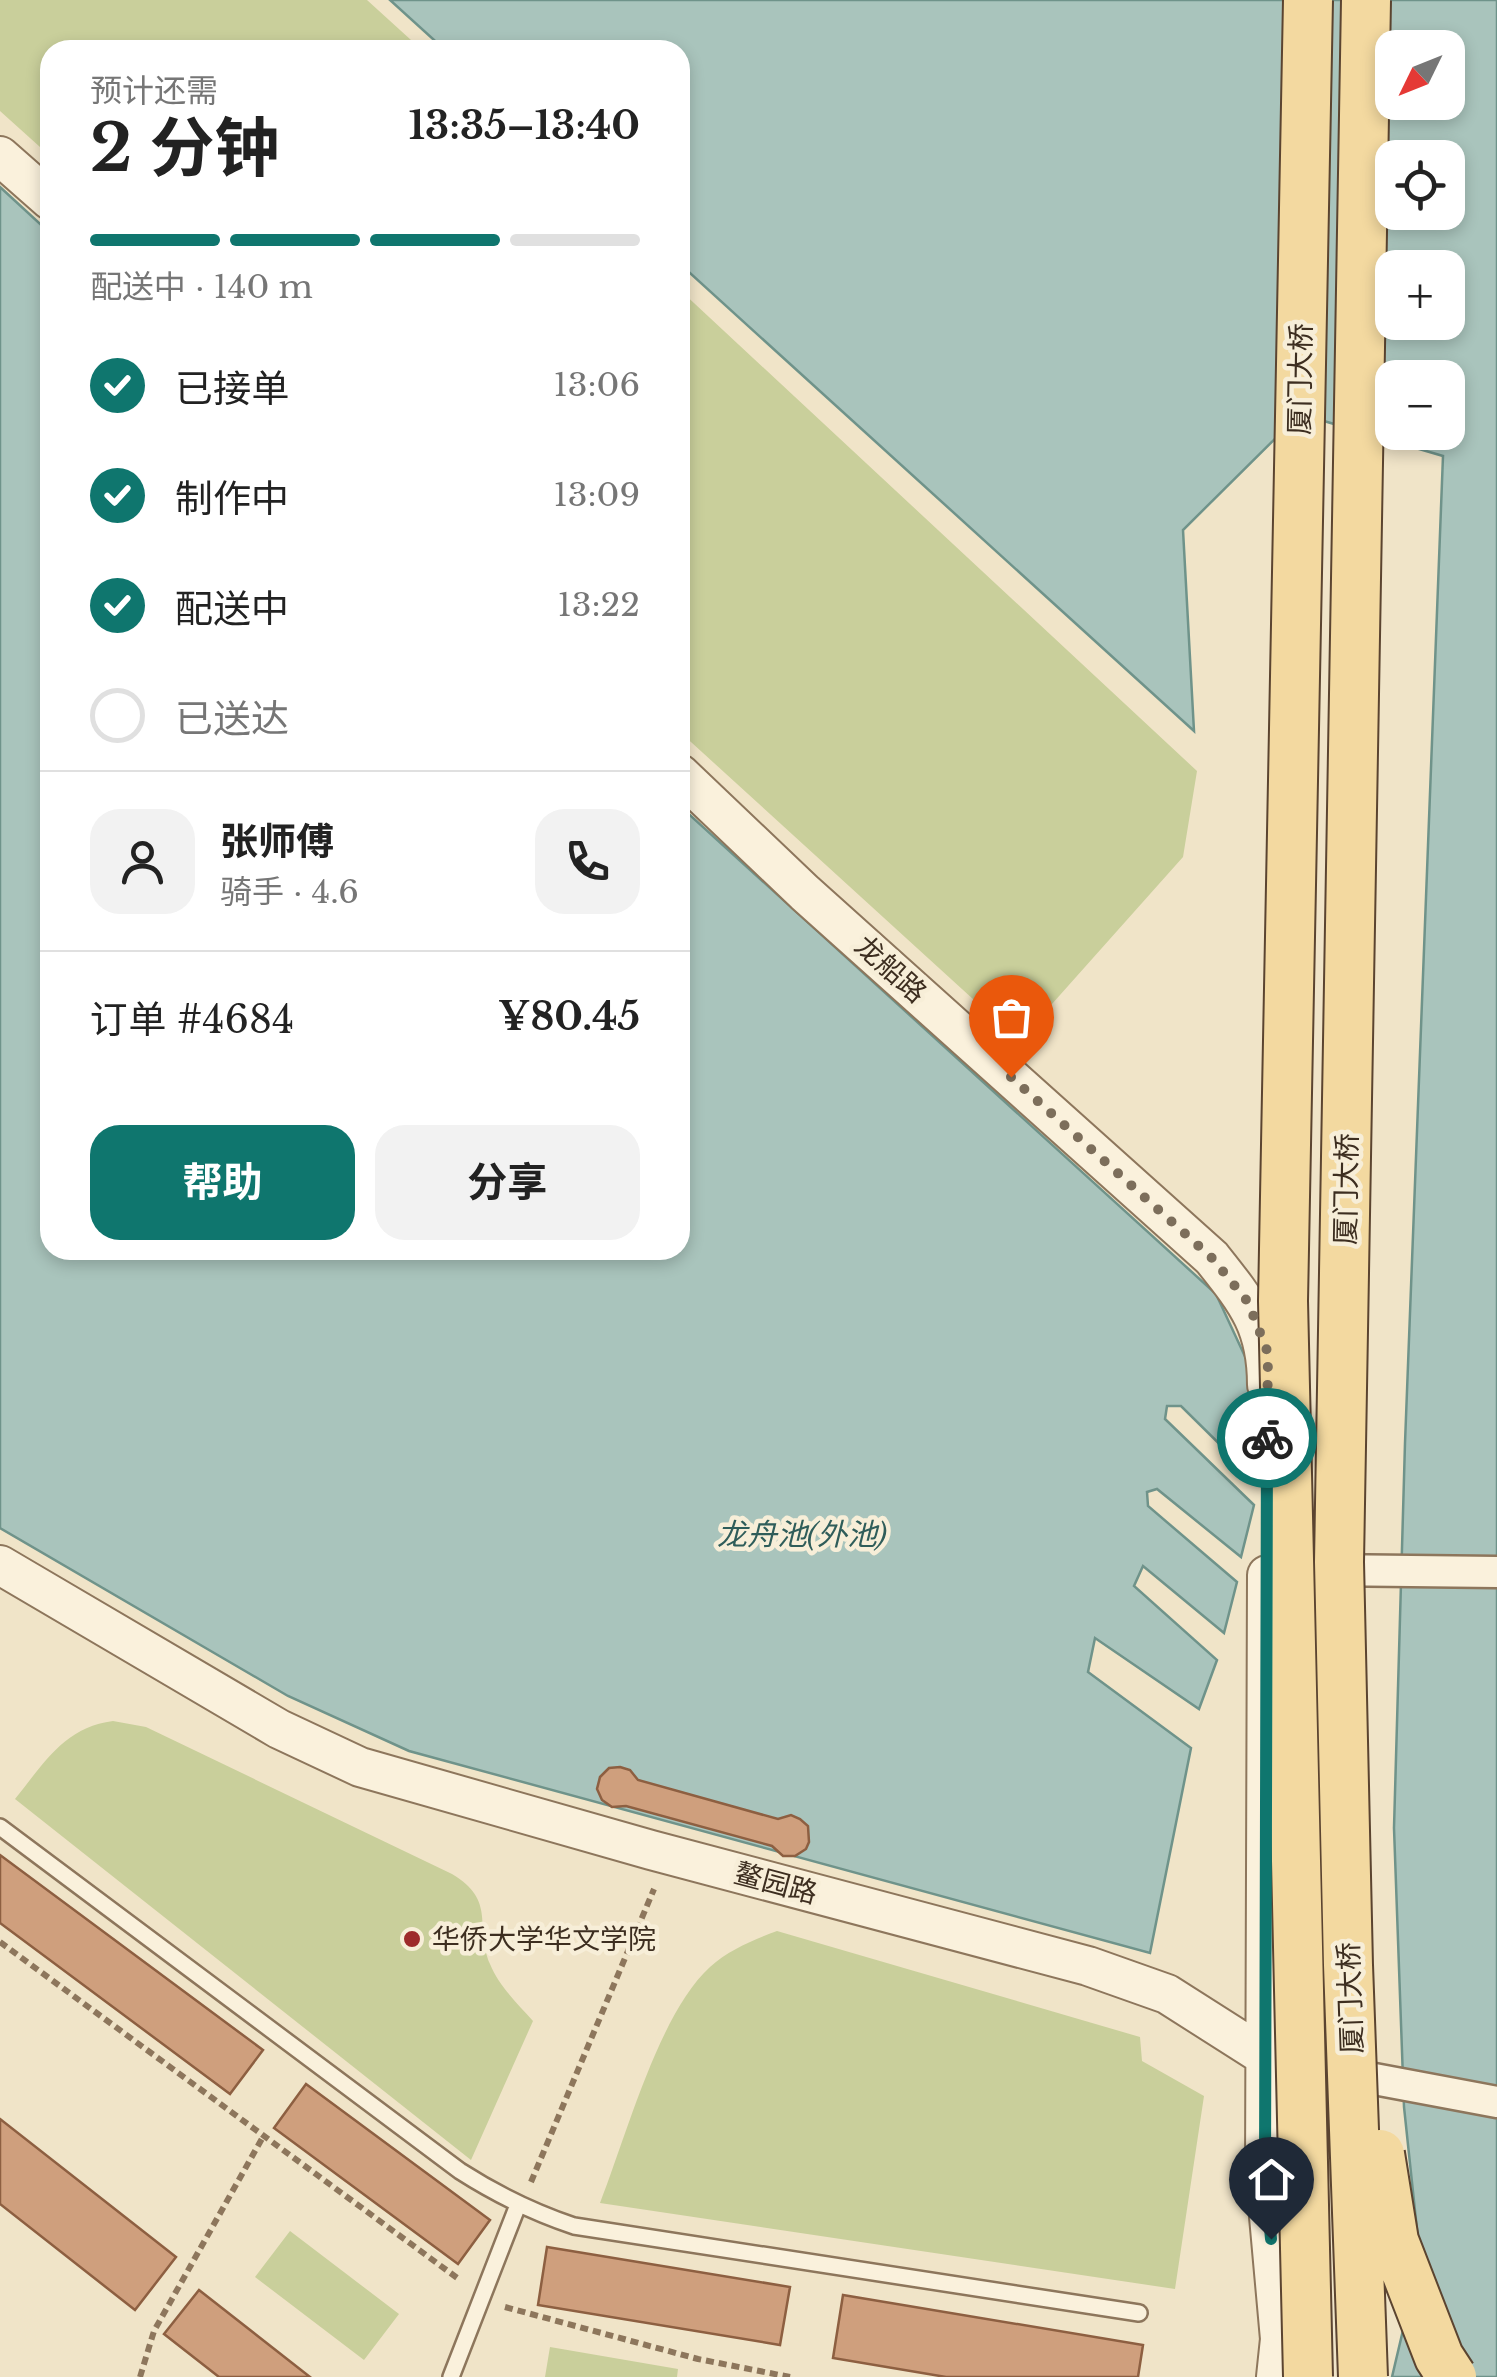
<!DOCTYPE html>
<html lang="zh">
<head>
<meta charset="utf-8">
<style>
	body { margin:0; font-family:"Libre Baskerville","Noto Sans SC",serif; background:#f2f2f2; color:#222; height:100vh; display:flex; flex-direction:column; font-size:38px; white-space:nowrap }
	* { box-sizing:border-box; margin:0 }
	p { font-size:32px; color:#767676 }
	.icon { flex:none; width:55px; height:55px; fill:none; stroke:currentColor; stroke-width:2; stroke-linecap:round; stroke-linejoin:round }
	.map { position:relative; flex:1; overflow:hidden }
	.side { position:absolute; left:40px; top:40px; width:650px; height:1220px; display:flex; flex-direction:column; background:#fff; border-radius:30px; box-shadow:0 5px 15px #0003 }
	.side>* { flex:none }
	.needle { width:65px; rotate:227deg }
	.fabs { position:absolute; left:1375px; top:30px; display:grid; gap:20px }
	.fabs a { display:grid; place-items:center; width:90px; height:90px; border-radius:20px; background:#fff; box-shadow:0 5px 15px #0003; font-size:50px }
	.pin { position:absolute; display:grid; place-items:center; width:85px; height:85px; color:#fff; margin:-102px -42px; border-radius:50% 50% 50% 0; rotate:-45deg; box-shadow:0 0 10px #0007 }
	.pin .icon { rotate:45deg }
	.courier { position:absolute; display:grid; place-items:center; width:100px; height:100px; margin:-50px; border:8px solid #0f766e; border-radius:50%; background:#fff; color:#222; box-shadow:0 2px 12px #0007 }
	.head em { font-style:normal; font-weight:700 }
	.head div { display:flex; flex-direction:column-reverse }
	.head { display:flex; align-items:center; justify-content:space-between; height:170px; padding:0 50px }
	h1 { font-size:65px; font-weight:700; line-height:75px }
	.bar { display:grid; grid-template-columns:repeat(4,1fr); gap:15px 10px; align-content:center; height:120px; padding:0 50px }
	.bar i { height:12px; border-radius:8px; background:#e0e0e0 }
	.bar .selected { background:#0f766e }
	.bar p { grid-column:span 4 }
	.line { display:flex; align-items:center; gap:25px; padding:0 50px; border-top:2px solid #e0e0e0 }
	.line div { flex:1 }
	.round { display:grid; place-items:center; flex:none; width:105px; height:105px; border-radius:30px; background:#f2f2f2 }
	ol { padding:0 50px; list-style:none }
	li { display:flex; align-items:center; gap:30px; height:110px }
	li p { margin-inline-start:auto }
	li .icon { padding:10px; border-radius:50%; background:#0f766e; color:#fff; stroke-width:4 }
	li:last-child { color:#767676 }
	li i { width:55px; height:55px; border:5px solid #e0e0e0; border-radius:50% }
	.action { display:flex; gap:20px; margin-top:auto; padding:20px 50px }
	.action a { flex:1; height:115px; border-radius:30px; background:#0f766e; color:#fff; font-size:40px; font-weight:700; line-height:115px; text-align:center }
	.action a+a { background:#f2f2f2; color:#222 }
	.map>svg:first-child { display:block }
	.green { fill:#c9cf9b }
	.water { fill:#a9c4bc; stroke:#6f938a; stroke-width:2.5; fill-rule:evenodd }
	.building { fill:#cf9f7d; stroke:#8d5f41; stroke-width:2.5 }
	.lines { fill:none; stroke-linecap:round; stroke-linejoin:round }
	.service-casing { stroke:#8d765c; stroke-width:20 }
	.minor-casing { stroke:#8d765c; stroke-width:35 }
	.tertiary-casing { stroke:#8d765c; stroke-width:42 }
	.path { stroke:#8d765c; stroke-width:6; stroke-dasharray:8 5; stroke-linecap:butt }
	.service { stroke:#faf1dc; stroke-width:15 }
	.minor { stroke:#faf1dc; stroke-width:30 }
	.tertiary { stroke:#faf1dc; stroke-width:38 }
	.primary-bridge-casing { stroke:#5b4430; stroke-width:52; stroke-linecap:butt }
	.primary-bridge { stroke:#f3d9a0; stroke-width:48 }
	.done { stroke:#7c6e5b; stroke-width:10; stroke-dasharray:0 18 }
	.route { stroke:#0f766e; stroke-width:12 }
	.poi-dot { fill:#9e2a2b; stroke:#f7eed8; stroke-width:4 }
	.labels { text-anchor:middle; stroke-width:9; stroke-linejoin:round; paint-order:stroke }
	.street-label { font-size:28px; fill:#3d2e20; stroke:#f7eed8 }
	.poi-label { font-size:28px; fill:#3d2e20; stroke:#f7eed8; text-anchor:start }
	.water-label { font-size:30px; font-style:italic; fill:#2f5d5a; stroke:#f7eed8 }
</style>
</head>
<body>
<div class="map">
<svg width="1497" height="2377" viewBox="0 0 1497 2377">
	<rect width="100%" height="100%" fill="#f0e4c8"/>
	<!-- green -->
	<path class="green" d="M0 0H367L422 50H50V156L0 111Z
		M680 290 1197 771 1183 857 1019 1041 680 732Z
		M113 1721 146 1727 452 1874C497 1901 474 1925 490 1964 499 1986 517 2003 533 2021L471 2160 15 1799C44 1763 65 1727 113 1721Z
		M777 1931 1140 2037 1142 2061 1204 2096 1175 2289 600 2203C626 2137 659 2013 710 1967 729 1950 753 1940 777 1931Z
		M290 2231 399 2314 364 2360 255 2277Z
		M550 2347 678 2369 677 2377H545Z"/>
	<!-- water -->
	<path class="water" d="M390 0H1497V2377H1392L1420 2258 1404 2107 1394 1828 1405 1443 1443 456 1300 414 1183 530 1194 731 680 264V50H445ZM1392 48H1448V102H1392ZM1392 158H1448V212H1392ZM1392 268H1448V322H1392ZM1392 378H1448V432H1392Z
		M0 187 50 233V1250H680V806L1216 1294 1255 1378 1267 1450 1258 1482 1181 1406H1167L1165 1419 1254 1505 1241 1557 1157 1489 1147 1492 1148 1506 1237 1582 1224 1633 1143 1566 1134 1586 1217 1660 1199 1709 1095 1638 1088 1672 1191 1748 1150 1953 409 1751 288 1696 0 1528Z"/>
	<!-- building -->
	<path class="building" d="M620 1767 630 1770 638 1780 778 1819 791 1815 800 1819 808 1826 809 1842 806 1849 795 1856H783L772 1846 626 1806 612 1807 602 1800 597 1789 600 1777 609 1768Z
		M0 1855 263 2050 230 2094 0 1923Z
		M306 2084 490 2220 458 2264 274 2128Z
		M0 2119 176 2257 135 2310 0 2204Z
		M547 2247 790 2287 780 2345 538 2305Z
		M199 2290 310 2377H219L164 2334Z
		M843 2295 1143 2345 1138 2377H946L833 2358Z"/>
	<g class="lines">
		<defs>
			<path id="service" d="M0 1827 460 2171C496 2194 532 2212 574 2226L1139 2313
				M451 2377 518 2205"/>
			<path id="minor" d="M1325 1570 1497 1572
				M1337 2072 1497 2102"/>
			<path id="tertiary" d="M0 156 50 200
				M680 774 805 893 1212 1258C1247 1302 1267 1326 1267 1385
				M0 1565 279 1729 360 1767 651 1850 1088 1966 1167 1994 1266 2057
				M1267 1575 1265 2172 1280 2339 1276 2377"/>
		</defs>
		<!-- service casing -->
		<use href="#service" class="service-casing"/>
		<!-- minor casing -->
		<use href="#minor" class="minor-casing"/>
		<!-- tertiary casing -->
		<use href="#tertiary" class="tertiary-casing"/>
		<!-- path -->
		<path class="path" d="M0 1942 460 2280
			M531 2182 654 1889
			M505 2307 698 2359 790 2377
			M140 2377 154 2331 264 2135"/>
		<!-- service -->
		<use href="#service" class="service"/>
		<!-- minor -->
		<use href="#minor" class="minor"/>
		<!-- tertiary -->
		<use href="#tertiary" class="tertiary"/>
		<defs>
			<path id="primary-bridge" d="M1308 0 1283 1301 1308 2377
				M1380 2154 1394 2241 1439 2357 1452 2377
				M1363 2377 1348 1965 1339 1562 1366 0"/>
		</defs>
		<!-- primary-bridge casing -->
		<use href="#primary-bridge" class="primary-bridge-casing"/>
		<!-- primary-bridge -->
		<use href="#primary-bridge" class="primary-bridge"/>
	</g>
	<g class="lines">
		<!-- done -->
		<path class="done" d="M1011 1077 1212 1258 1248 1302 1268 1353 1267 1438"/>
		<!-- route -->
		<path class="route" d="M1267 1438 1265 2172 1271 2239"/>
	</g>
	<!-- markers -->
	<circle class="poi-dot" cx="412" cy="1939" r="10"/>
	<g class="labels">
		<!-- street labels -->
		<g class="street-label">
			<text transform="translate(1300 379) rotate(-89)" y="10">厦门大桥</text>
			<text transform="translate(891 969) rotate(42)" y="10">龙船路</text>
			<text transform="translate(1346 1189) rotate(-89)" y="10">厦门大桥</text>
			<text transform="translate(776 1883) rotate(15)" y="10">鳌园路</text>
			<text transform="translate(1350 1998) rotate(-92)" y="10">厦门大桥</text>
		</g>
		<!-- poi labels -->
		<g class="poi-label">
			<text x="432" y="1949">华侨大学华文学院</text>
		</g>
		<!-- water labels -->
		<g class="water-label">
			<text x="802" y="1545">龙舟池(外池)</text>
		</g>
	</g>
</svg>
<div class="fabs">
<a><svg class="needle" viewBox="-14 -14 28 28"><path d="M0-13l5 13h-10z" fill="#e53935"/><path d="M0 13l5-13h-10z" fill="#767676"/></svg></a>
<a><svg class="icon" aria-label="locate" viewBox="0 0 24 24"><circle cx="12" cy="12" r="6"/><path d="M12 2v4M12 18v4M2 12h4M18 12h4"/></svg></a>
<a>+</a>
<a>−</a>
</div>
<div class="pin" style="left:1011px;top:1077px;background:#ea580c"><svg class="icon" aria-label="bag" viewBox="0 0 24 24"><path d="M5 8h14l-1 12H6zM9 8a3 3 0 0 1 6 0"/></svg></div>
<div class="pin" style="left:1271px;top:2239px;background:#1f2937"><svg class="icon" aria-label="home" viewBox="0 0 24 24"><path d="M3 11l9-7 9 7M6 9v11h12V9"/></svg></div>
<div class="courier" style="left:1267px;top:1438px"><svg class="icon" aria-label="bike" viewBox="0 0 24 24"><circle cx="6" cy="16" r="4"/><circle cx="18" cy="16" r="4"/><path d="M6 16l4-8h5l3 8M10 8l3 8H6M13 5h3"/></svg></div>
<section class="side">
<div class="head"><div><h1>2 分钟</h1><p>预计还需</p></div><em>13:35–13:40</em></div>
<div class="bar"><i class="selected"></i><i class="selected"></i><i class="selected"></i><i></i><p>配送中 · 140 m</p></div>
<ol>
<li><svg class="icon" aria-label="check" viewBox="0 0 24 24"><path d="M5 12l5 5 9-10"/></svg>已接单<p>13:06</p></li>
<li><svg class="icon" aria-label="check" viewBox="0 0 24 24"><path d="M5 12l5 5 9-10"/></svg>制作中<p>13:09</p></li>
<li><svg class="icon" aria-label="check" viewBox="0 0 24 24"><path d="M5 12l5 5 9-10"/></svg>配送中<p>13:22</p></li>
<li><i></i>已送达</li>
</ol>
<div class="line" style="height:180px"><a class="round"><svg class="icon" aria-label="person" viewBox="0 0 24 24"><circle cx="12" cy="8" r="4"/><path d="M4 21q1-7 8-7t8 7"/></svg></a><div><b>张师傅</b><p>骑手 · 4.6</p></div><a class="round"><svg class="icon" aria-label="phone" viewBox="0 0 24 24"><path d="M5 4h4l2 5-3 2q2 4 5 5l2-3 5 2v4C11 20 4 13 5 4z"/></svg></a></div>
<div class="line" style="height:130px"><div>订单 #4684</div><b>¥80.45</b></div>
<div class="action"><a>帮助</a><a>分享</a></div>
</section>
</div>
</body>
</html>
